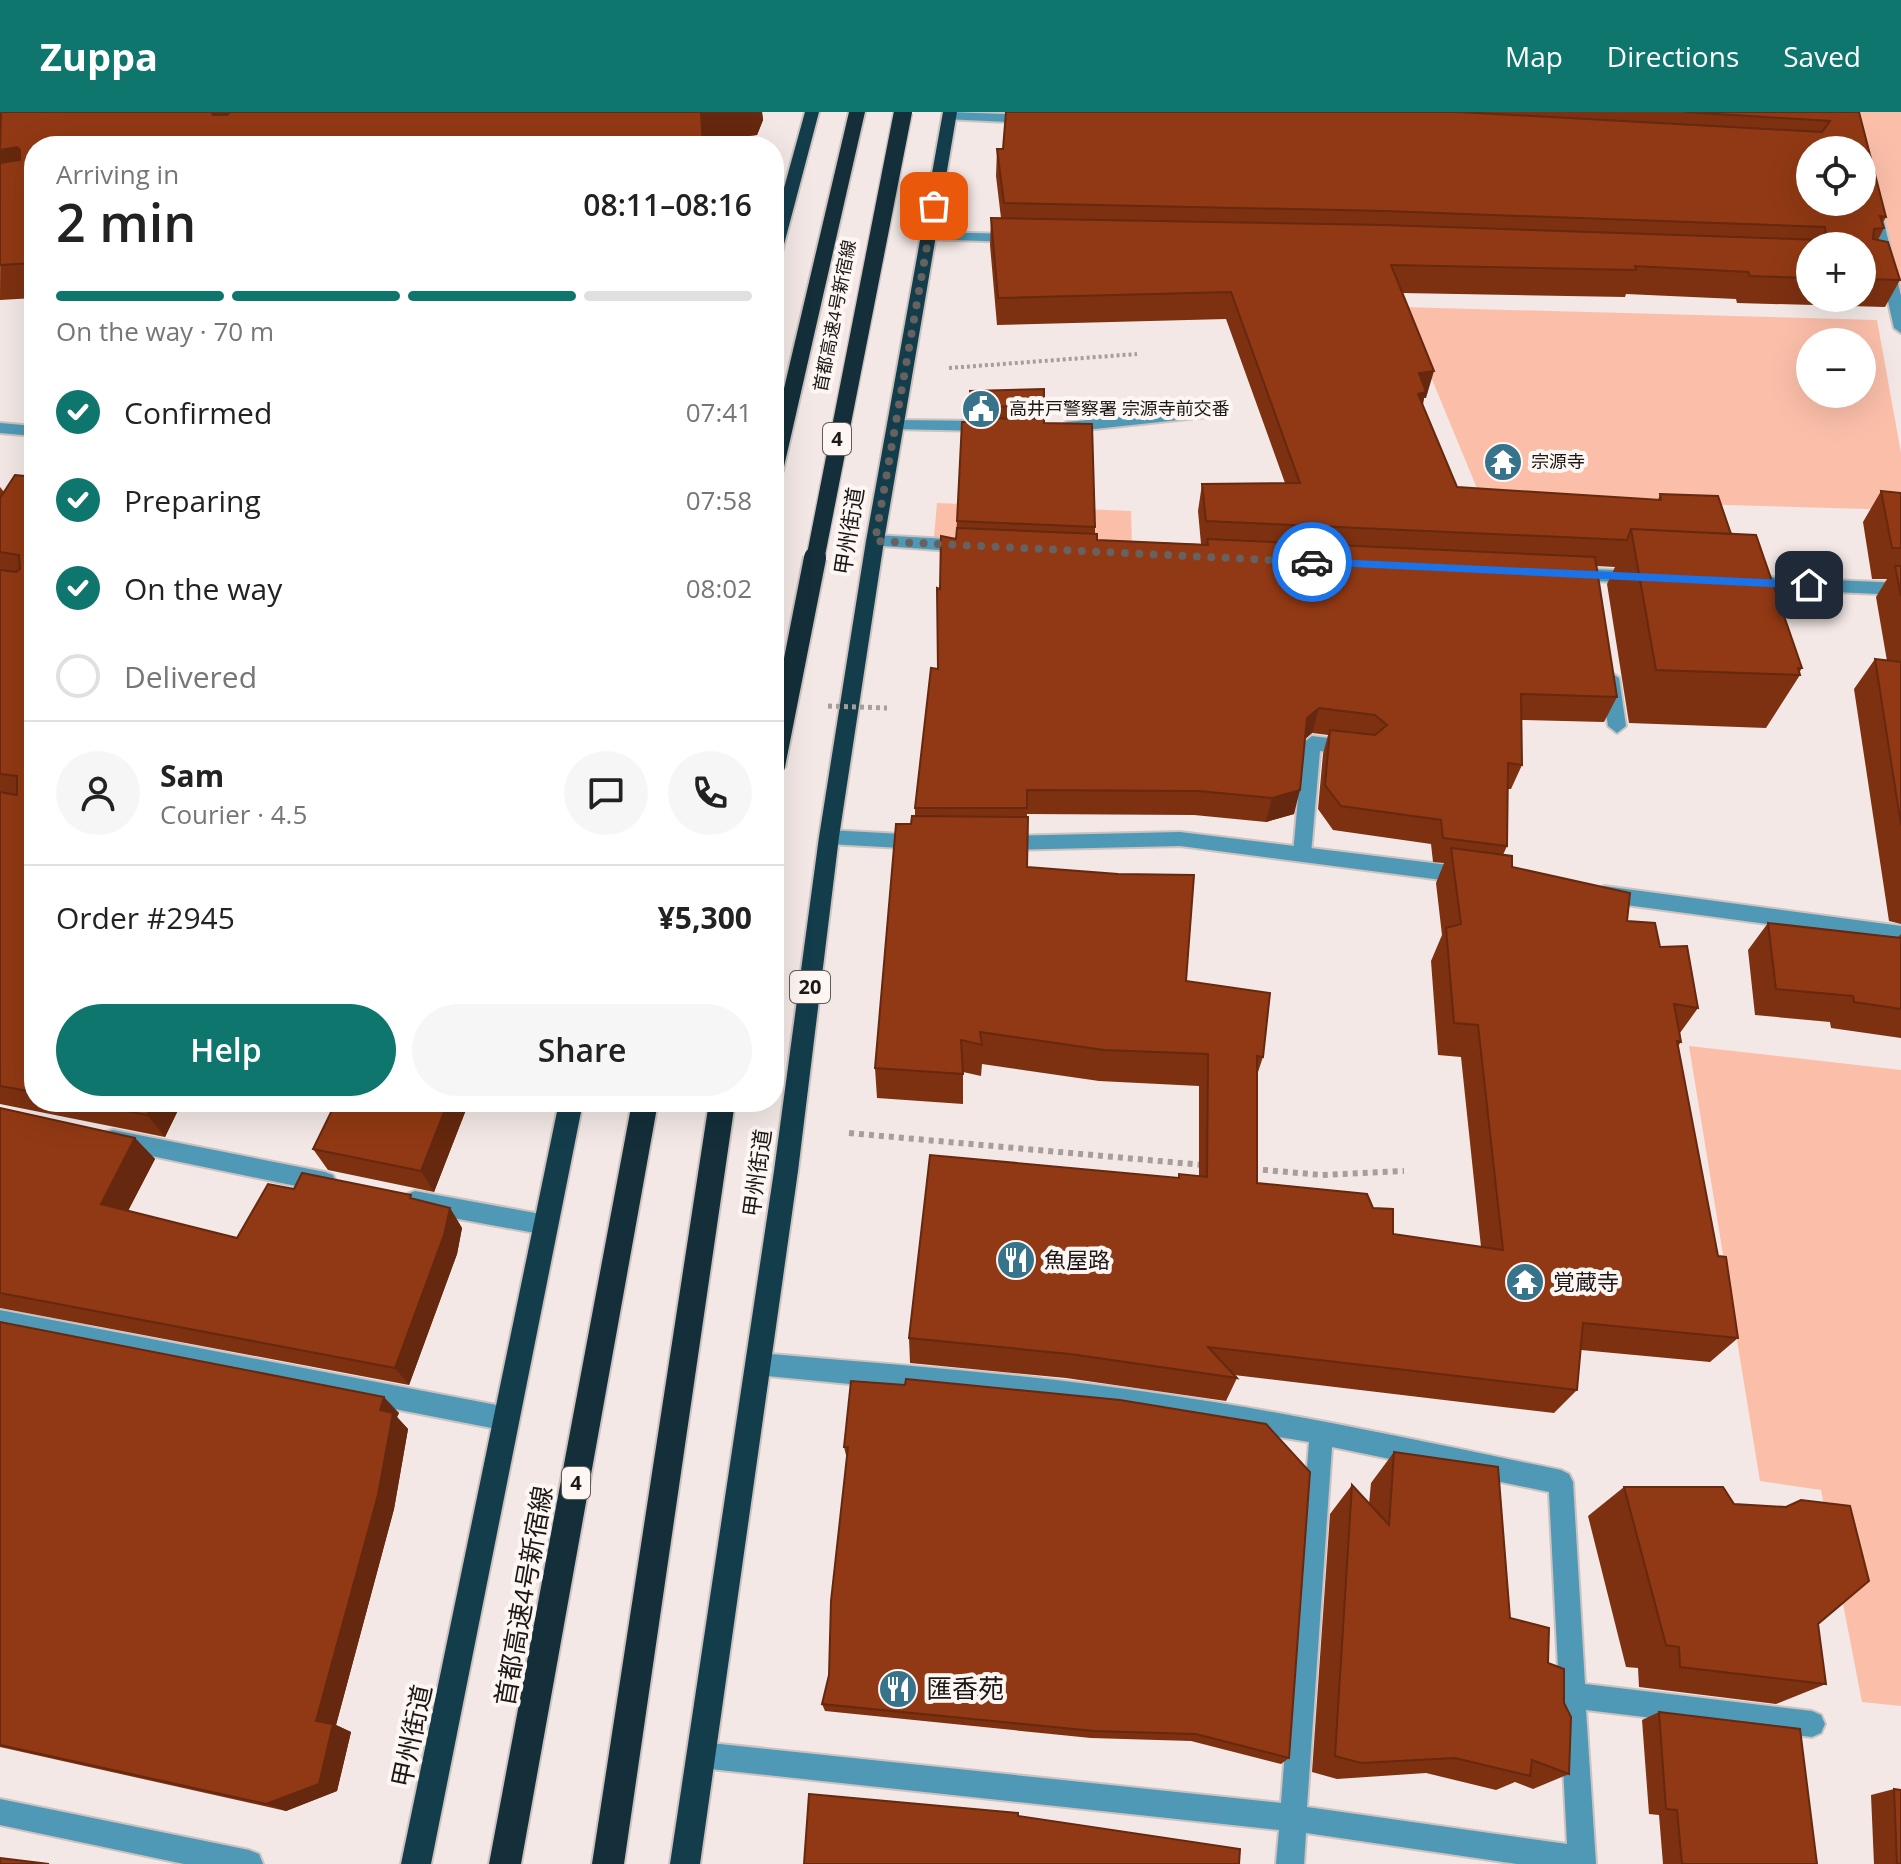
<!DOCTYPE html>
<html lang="en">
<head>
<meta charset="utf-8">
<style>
	body { margin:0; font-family:"Open Sans","Noto Sans JP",sans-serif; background:#f6f6f6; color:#222; height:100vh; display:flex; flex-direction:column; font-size:30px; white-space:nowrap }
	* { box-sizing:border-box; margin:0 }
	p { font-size:26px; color:#767676 }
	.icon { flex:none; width:44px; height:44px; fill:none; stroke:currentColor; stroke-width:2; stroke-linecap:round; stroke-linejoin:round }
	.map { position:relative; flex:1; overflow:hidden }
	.side { position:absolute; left:24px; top:24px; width:760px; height:976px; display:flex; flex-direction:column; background:#fff; border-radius:32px; box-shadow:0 8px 32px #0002 }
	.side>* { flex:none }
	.controls { position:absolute; left:1796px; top:24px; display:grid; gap:16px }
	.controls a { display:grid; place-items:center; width:80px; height:80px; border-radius:50%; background:#fff; box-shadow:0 8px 32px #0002; font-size:40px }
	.pin { position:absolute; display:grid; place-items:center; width:68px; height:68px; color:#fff; margin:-34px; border-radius:16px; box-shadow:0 4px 12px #0006 }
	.courier { position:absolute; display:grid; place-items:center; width:80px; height:80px; margin:-40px; border:6px solid #1a73e8; border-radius:50%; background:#fff; color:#222; box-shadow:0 2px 10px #0007 }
	.headline em { font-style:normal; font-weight:600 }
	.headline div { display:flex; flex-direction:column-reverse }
	.headline { display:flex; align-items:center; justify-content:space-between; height:136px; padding:0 32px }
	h1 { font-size:52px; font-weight:600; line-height:60px }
	.bar { display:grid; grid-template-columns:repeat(4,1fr); gap:12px 8px; align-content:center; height:96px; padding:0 32px }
	.bar i { height:10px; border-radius:6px; background:#e0e0e0 }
	.bar .current { background:#0f766e }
	.bar p { grid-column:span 4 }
	.line { display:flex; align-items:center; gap:20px; padding:0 32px; border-top:2px solid #e0e0e0 }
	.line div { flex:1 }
	.round { display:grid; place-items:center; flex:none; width:84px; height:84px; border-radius:42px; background:#f6f6f6 }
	ol { padding:0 32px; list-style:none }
	li { display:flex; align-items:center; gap:24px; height:88px }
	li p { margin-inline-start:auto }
	li .icon { padding:8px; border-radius:50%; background:#0f766e; color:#fff; stroke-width:4 }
	li:last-child { color:#767676 }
	li i { width:44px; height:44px; border:4px solid #e0e0e0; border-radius:50% }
	.action { display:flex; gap:16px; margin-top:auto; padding:16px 32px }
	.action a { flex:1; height:92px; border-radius:48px; background:#0f766e; color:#fff; font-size:32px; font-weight:600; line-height:92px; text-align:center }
	.action a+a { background:#f6f6f6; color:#222 }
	header { display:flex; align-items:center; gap:48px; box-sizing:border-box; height:112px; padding:0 40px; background:#0f766e; color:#fff }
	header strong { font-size:38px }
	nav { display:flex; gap:44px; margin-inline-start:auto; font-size:28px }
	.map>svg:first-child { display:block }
	.green { fill:#fbbfa9; fill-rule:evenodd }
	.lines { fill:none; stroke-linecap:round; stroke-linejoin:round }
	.service-casing { stroke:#ccc3c0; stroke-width:4 }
	.minor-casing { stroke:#ccc3c0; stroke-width:4 }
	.trunk-casing { stroke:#ccc3c0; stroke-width:4 }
	.motorway-casing { stroke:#ccc3c0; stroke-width:4 }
	.path-far1 { stroke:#a79e9c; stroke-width:4; stroke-dasharray:3 3; stroke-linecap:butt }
	.path { stroke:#a79e9c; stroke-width:6; stroke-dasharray:5 5; stroke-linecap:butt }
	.service { fill:#4f99b6; fill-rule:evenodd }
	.minor { fill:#4f99b6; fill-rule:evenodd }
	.trunk { fill:#143d4c; fill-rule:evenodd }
	.motorway { fill:#142f3a; fill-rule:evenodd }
	.motorway-bridge-far1-casing { stroke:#ccc3c0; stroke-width:21; stroke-linecap:butt }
	.motorway-bridge-casing { stroke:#ccc3c0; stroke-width:26; stroke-linecap:butt }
	.path-bridge { stroke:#a79e9c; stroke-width:5; stroke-dasharray:4 4; stroke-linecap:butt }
	.motorway-bridge-far1 { stroke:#142f3a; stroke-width:18 }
	.motorway-bridge { stroke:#142f3a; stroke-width:22 }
	.wall { fill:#7d3111; fill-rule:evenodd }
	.shaded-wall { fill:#66280e }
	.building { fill:#913914; stroke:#66280e; stroke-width:2; fill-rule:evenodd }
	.route { fill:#1a73e8 }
	.done { stroke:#67615f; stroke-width:8; stroke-dasharray:0 14.4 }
	.labels { text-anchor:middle; stroke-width:8; stroke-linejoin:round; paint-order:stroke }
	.far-street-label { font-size:18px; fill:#1c1817; stroke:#fef6f3 }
	.far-poi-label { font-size:18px; fill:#1c1817; stroke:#fef6f3; text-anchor:start }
	.shield { fill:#fef6f3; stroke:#605b59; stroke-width:2 }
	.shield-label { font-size:20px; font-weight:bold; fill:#1c1817 }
	.street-label { font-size:22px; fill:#1c1817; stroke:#fef6f3 }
	.poi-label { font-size:22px; fill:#1c1817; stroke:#fef6f3; text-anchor:start }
	.near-street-label { font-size:26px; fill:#1c1817; stroke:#fef6f3 }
	.near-poi-label { font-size:26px; fill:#1c1817; stroke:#fef6f3; text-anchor:start }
</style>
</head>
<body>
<header>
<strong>Zuppa</strong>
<nav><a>Map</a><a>Directions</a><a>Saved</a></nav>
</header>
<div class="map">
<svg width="1901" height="1752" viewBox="0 0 1901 1752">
	<rect width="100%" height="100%" fill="#f3e8e5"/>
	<!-- green -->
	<path class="green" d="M1857 0H1901V216L1862 38Z
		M1402 195 1877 208 1901 341V398L1481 386ZM1810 230H1862V282H1810Z
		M937 391 1131 399 1132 433 934 425Z
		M1689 934 1901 958V1594L1862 1590 1821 1378 1760 1369Z"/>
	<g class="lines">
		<defs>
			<path id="service" d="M950 0 1031 3 1037 7 1031 11 945 7V1Z
				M774 84H788L795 88 788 92H774Z
				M928 120 1014 122 1021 126 1014 130 923 127 921 124Z
				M1201 297 1206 299V305L1067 320 1059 315 1067 310Z
				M895 308 987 309 995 314 987 319 890 317 887 313Z
				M875 423 966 428 974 434 966 440 869 433 867 429Z
				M1573 456 1637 459 1645 465 1637 471 1573 468 1565 462Z
				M1745 464 1901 471V483L1745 476 1737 470Z
				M1610 560 1619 566 1626 614 1617 621 1608 614 1601 566Z
				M1312 624 1351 629 1360 636 1351 643 1320 639 1311 742 1309 747H1295L1293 742 1303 631Z
				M113 1018 325 1060 333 1063 336 1070 333 1077 325 1080 113 1036 105 1034 102 1027 105 1020Z
				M415 1079 546 1103 554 1106 557 1113 554 1120 546 1123 415 1099 407 1096 404 1089 407 1082Z
				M0 1198 507 1295 515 1299 519 1307 515 1315 507 1319 0 1220Z
				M758 1241C895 1253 1032 1262 1168 1283 1300 1302 1430 1331 1561 1358L1569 1362 1573 1370 1585 1572 1812 1599 1821 1603 1825 1612 1821 1621 1812 1625 1586 1598 1596 1752H1517L1306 1721 1304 1752H1276L1279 1718 701 1656 692 1652 688 1643 692 1634 701 1630 1281 1691 1309 1330 1117 1298 758 1263 750 1260 746 1252 750 1244ZM1332 1335 1549 1380 1567 1732 1307 1695Z
				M0 1687 249 1738 259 1742 263 1752H184L0 1713Z"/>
			<path id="minor" d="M1862 40 1869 44 1901 184V221L1894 216 1862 74Z
				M0 311 34 314V324L0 321Z
				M829 718 919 723 926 725 928 730 926 735 919 737 829 732 822 730 820 725 822 720Z
				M1180 720 1465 755 1472 758 1475 763 1472 768 1465 771 1180 734 1003 738 996 736 994 731 996 726 1003 724Z
				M1604 774 1901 814V830L1604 790 1597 787 1594 782 1597 777Z"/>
			<path id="trunk" d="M805 0H819L782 140 774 145V112Z
				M943 0H957L884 429 839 725 798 1059 700 1752H670L774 1059 819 725 866 429Z
				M559 990H583L431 1752H401Z"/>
			<path id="motorway" d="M849 0H865L783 359 774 365V319Z
				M632 990H658L521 1752H489Z
				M709 990H735L624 1752H592Z"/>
		</defs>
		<!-- service casing -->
		<use href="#service" class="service-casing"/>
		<!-- minor casing -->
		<use href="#minor" class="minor-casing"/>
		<!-- trunk casing -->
		<use href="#trunk" class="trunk-casing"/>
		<!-- motorway casing -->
		<use href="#motorway" class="motorway-casing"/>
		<!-- path-far1 -->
		<path class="path-far1" d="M949 256 1137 242"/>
		<!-- path -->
		<path class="path" d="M849 1021 1203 1053
			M1253 1057 1322 1063 1404 1059"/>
		<!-- service -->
		<use href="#service" class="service"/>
		<!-- minor -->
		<use href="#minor" class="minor"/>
		<!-- trunk -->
		<use href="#trunk" class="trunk"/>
		<!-- motorway -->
		<use href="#motorway" class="motorway"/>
		<defs>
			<path id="motorway-bridge-far1" d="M815 448 903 0"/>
			<path id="motorway-bridge" d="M774 654 815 446"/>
		</defs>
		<!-- motorway-bridge-far1 casing -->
		<use href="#motorway-bridge-far1" class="motorway-bridge-far1-casing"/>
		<!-- motorway-bridge casing -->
		<use href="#motorway-bridge" class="motorway-bridge-casing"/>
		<!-- path-bridge -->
		<path class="path-bridge" d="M828 594 887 596"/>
		<!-- motorway-bridge-far1 -->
		<use href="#motorway-bridge-far1" class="motorway-bridge-far1"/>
		<!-- motorway-bridge -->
		<use href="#motorway-bridge" class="motorway-bridge"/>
	</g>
	<!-- wall -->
	<path class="wall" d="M1 0H762L763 8 757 23 705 29 706 34H34V186L0 188Z
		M1006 0H1859L1886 105 1882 112 1884 116 1878 128 1900 168 1885 195 1737 191 1736 187 1626 182 1625 185 1402 181 1426 286H1424L1423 293 1457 375 1658 388 1660 382 1731 422 1802 556 1799 561 1800 563 1766 616 1629 611 1607 472 1615 455 1596 454 1617 585 1604 610 1522 608V653L1511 677H1508L1507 734 1503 743 1512 755 1627 809 1660 835 1698 896 1680 921 1681 930 1678 934 1718 1144 1738 1226 1710 1250 1581 1238 1577 1278 1554 1301 1234 1263 1237 1266 1226 1289 1066 1266 910 1251 909 1226 1178 1066 1179 1062 1199 1064V974L1099 969 982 952 981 964 963 960V992L877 986 875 956 911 712 915 704V696L938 557 940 477 956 427 962 310 1044 311 1095 415V422L1097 428 1201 432 1198 399 1202 372 1285 371 1226 207 997 213 990 133 991 106H1001L996 64 997 37H1003ZM1810 134H1862V186H1810ZM1312 621 1328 623 1323 642 1318 697 1333 718 1431 732 1433 750 1444 751 1436 771 1442 823 1431 849 1438 943 1461 945 1481 1135 1393 1122 1373 1096 1257 1071V963L1263 945 1186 869 1027 755V702L1194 703 1266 710 1294 702 1305 627Z
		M970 279 1044 295 1043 307 970 306Z
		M34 365V990H182L165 1025 0 992V375L4 380Z
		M1881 379 1901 381V812L1889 809 1854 577 1875 547 1887 549 1876 485 1887 467H1872L1863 410Z
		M1768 811 1898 825 1901 822V926L1831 916 1830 910 1755 903 1748 838Z
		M336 990H469L434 1080 328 1058 313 1037Z
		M0 996 135 1026 155 1047 128 1099 237 1126 294 1077 413 1087 450 1096 462 1116 457 1142 409 1273 0 1196Z
		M0 1210 399 1301 397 1305 408 1317 394 1397 336 1613 351 1620 337 1679 286 1699 0 1635Z
		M851 1269 1289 1646 1281 1652 1191 1629 1091 1626 825 1599 822 1592 829 1563 847 1347 844 1335Z
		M1394 1340 1510 1506 1548 1551 1564 1591 1569 1662 1533 1677 1515 1670 1496 1678 1426 1661 1337 1667 1312 1660 1330 1402 1352 1373 1369 1392 1371 1371Z
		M1624 1375 1734 1392 1826 1572 1776 1592 1639 1575 1638 1556 1626 1555 1588 1404Z
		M1659 1600 1817 1752H1663L1659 1703 1649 1702 1642 1608Z
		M1894 1677 1901 1752H1874L1871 1683Z"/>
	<!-- shaded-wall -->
	<path class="shaded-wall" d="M211 0H245L223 32Z
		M701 0H762L763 8 757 23 705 29 706 34H703Z
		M17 35 34 69 0 70V38Z
		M1434 259 1426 286H1424L1419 307V261Z
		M1319 596 1312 621 1300 631 1307 606Z
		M1300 678 1294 702 1266 710 1272 686Z
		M153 990H182L165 1025 147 1003Z
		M448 990H469L434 1080 421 1059Z
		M135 1026 155 1047 121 1112 101 1092Z
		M450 1096 462 1116 457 1142 409 1273 395 1256Z
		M384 1285 399 1301 397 1305 408 1317 394 1397 336 1613 351 1620 337 1679 286 1699 266 1692 316 1609 380 1298Z"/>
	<!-- building -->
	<path class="building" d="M1 0H211L213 3H227L230 0H701L703 34H34V151L0 153V51L20 48V38L17 35 0 38Z
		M1006 0H1459L1822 20 1830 9 1685 0H1859L1886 105 1880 104 1884 116 1874 117 1873 127 1888 130 1900 168 1862 167V134H1810V166L1750 164 1748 160 1635 154 1636 158 1391 153 1434 259 1419 261 1426 280 1418 282 1457 375 1661 388 1660 382 1718 384 1731 422 1631 417 1627 428 1206 409 1202 372 1300 371 1231 180 998 186 991 106 1384 113 1823 128 1826 125 1825 115 1385 99 1004 91 997 37H1003ZM1810 38H1862V90H1810Z
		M1044 277V295L971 294 970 279Z
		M971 306 1044 307V311L1092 312 1095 415 957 409 962 310H971Z
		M15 363 34 365V980L0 974V680L17 683V664L0 662V458L16 460 20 457 19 443 0 440V386Z
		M1881 379 1901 381V436H1892Z
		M957 416 1097 422V428L1208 433 1207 427 1595 445 1617 585 1521 582 1522 653 1508 651 1507 734 1443 726 1441 708 1341 694 1325 673 1330 618 1375 623 1387 613 1375 603 1319 596 1307 606 1300 678 1272 686 1199 679 1027 678V696H915L931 556 938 557 937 476 940 477 941 424 956 427Z
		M1631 417 1756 423 1802 556H1798L1800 563 1656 558Z
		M1895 454H1901V484Z
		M1875 547 1901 550V713Z
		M912 704 1028 705 1027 755 1118 762 1194 763 1186 869 1270 881 1263 945 1257 944V1071L1367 1082 1373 1096 1393 1097V1122L1503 1138 1478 913 1454 911 1446 816 1461 812 1451 736 1512 744V755L1630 781 1627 809 1655 811 1660 835 1687 834 1698 896 1674 892 1681 930 1677 929 1718 1144 1726 1145 1738 1226 1583 1211 1577 1278 1208 1235 1237 1266 1070 1242 909 1226 930 1043 1179 1066V1062L1207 1065 1208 942 1104 938 980 920 982 933 961 928 963 962 875 956 896 712H911Z
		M1768 811 1901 826V897L1854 890 1853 884 1776 877Z
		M81 990H153L147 1003Z
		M336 990H448L421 1059 313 1037Z
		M0 996 135 1026 101 1092 237 1126 268 1072 294 1077 302 1061 411 1083 410 1086 450 1096 444 1123 395 1256 0 1181Z
		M0 1210 384 1285 380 1298 393 1301 378 1383 316 1609 333 1612 319 1672 266 1692 0 1633Z
		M906 1267 1120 1288 1266 1312 1310 1360 1289 1646 1196 1622 1094 1619 822 1592 829 1563 831 1489 848 1335H844L851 1269 905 1273Z
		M1394 1340 1498 1355 1510 1506 1549 1516 1548 1551 1564 1557V1591L1571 1605 1569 1662 1532 1648 1530 1664 1455 1646 1361 1651 1335 1644 1352 1373 1389 1413Z
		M1624 1375H1723L1734 1392 1786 1395 1801 1388 1850 1394 1869 1469 1818 1512 1826 1572 1680 1555 1679 1535 1666 1533Z
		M1659 1600 1800 1617 1817 1752H1682L1677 1698 1666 1697Z
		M1894 1677 1901 1678V1752H1897Z
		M809 1682 1018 1701V1704L1240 1737 1239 1752H804Z
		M0 1746 49 1752H0Z"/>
	<!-- route -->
	<path class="route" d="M1312 446 1809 469 1814 473 1809 477 1312 453 1307 450Z"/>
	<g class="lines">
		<!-- done -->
		<path class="done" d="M934 94 875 429 1312 450"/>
	</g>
	<!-- icons -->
	<defs>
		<symbol id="civic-disc" viewBox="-11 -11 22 22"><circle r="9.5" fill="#37738a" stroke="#fef6f3"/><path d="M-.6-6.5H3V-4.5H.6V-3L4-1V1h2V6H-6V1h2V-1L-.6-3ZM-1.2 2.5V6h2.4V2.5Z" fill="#fff"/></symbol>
		<symbol id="temple-disc" viewBox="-11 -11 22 22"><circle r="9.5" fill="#37738a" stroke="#fef6f3"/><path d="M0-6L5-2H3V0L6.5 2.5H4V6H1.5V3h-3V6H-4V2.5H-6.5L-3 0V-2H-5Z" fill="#fff"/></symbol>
		<symbol id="restaurant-disc" viewBox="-11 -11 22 22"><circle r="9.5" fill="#37738a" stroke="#fef6f3"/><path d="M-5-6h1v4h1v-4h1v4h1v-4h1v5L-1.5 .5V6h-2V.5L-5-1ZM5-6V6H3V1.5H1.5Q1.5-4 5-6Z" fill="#fff"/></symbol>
	</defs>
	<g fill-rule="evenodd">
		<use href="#civic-disc" x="959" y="275" width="44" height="44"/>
		<use href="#temple-disc" x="1481" y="328" width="44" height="44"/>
		<use href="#restaurant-disc" x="994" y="1126" width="44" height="44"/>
		<use href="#temple-disc" x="1503" y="1148" width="44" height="44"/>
		<use href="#restaurant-disc" x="876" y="1555" width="44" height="44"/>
	</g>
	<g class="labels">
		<!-- far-street labels -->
		<g class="far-street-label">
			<text transform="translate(835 204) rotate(-79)" y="6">首都高速4号新宿線</text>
		</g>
		<!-- far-poi labels -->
		<g class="far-poi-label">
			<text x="1009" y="303">高井戸警察署 宗源寺前交番</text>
			<text x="1531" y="356">宗源寺</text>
		</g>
		<!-- shield labels -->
		<g class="shield">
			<rect x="823" y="311" width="28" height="32" rx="6"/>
			<rect x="790" y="859" width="40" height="32" rx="6"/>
			<rect x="562" y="1355" width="28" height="32" rx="6"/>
		</g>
		<g class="shield-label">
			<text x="837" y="334">4</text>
			<text x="810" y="882">20</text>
			<text x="576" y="1378">4</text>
		</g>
		<!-- street labels -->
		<g class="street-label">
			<text transform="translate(849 419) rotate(-81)" y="8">甲州街道</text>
			<text transform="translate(757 1061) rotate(-82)" y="8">甲州街道</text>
		</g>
		<!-- poi labels -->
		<g class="poi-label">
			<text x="1044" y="1156">魚屋路</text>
			<text x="1553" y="1178">覚蔵寺</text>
		</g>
		<!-- near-street labels -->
		<g class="near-street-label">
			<text transform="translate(524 1484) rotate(-80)" y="9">首都高速4号新宿線</text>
			<text transform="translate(412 1624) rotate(-78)" y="9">甲州街道</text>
		</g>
		<!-- near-poi labels -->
		<g class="near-poi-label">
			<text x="926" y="1586">匯香苑</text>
		</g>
	</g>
</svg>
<div class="controls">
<a><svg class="icon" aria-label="locate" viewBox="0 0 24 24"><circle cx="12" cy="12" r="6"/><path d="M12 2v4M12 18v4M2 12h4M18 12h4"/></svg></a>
<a>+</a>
<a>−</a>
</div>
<div class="pin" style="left:934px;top:94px;background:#ea580c"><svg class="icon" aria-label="bag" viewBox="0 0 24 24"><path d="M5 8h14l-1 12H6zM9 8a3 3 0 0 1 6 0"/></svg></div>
<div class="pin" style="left:1809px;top:473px;background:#1f2937"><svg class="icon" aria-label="home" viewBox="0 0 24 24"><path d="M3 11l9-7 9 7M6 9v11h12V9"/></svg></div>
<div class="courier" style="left:1312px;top:450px"><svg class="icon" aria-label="car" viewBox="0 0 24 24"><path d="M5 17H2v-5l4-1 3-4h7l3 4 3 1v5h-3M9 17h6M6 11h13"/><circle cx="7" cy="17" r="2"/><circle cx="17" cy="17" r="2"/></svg></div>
<section class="side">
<div class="headline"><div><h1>2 min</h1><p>Arriving in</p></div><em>08:11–08:16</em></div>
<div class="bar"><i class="current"></i><i class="current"></i><i class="current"></i><i></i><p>On the way · 70 m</p></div>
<ol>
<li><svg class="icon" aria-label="check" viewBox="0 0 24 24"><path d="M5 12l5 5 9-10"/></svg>Confirmed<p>07:41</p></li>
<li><svg class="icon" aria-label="check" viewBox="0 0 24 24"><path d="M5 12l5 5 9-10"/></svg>Preparing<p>07:58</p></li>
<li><svg class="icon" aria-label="check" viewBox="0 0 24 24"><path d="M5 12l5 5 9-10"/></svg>On the way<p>08:02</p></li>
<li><i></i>Delivered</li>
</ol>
<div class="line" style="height:144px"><a class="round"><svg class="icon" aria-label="person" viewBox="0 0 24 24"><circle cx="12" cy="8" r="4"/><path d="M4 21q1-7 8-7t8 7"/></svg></a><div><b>Sam</b><p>Courier · 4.5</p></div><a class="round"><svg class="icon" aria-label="chat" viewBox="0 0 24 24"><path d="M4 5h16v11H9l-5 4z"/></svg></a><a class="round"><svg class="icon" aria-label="phone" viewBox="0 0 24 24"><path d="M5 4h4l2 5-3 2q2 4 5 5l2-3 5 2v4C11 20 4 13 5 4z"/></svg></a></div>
<div class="line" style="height:104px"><div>Order #2945</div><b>¥5,300</b></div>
<div class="action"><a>Help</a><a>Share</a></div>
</section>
</div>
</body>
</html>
